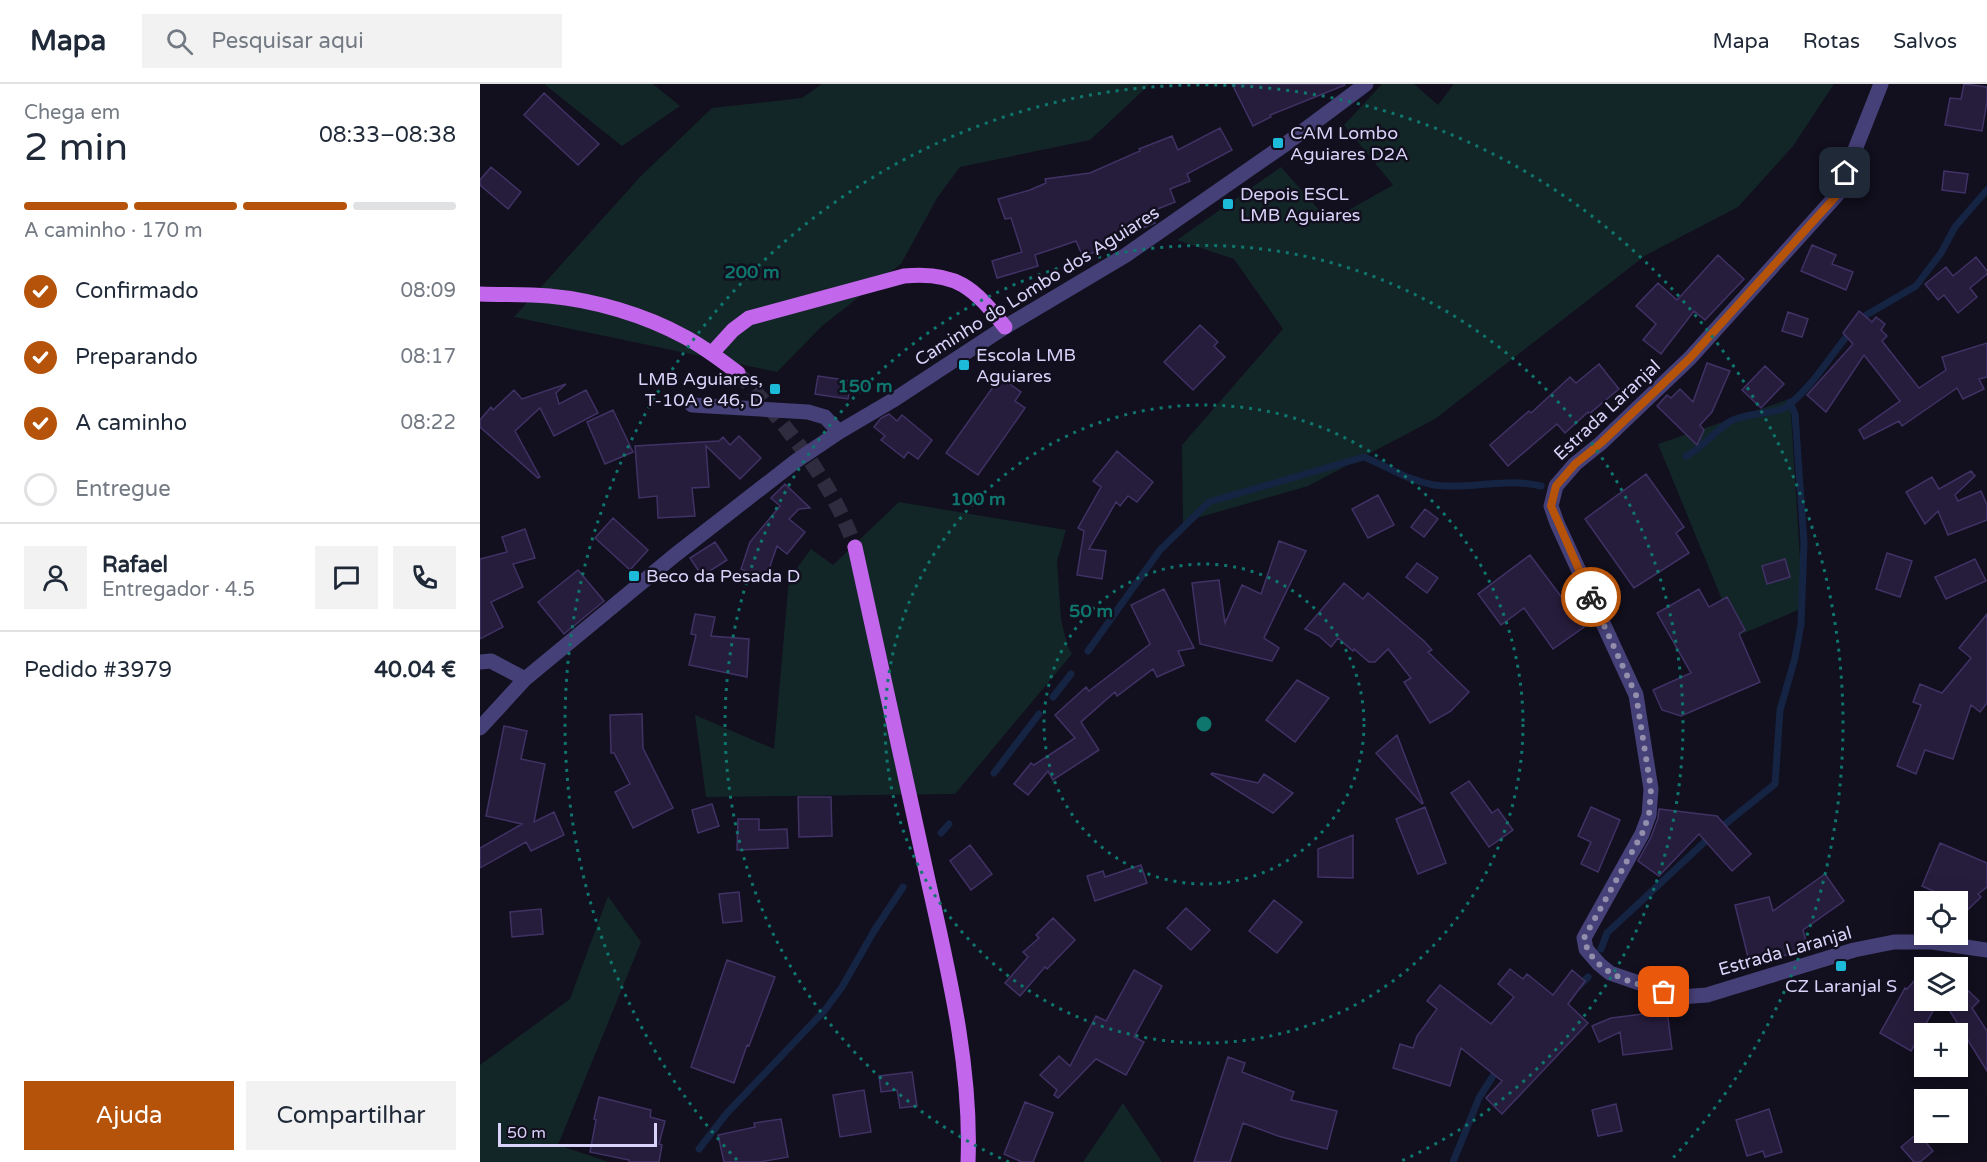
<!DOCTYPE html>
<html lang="pt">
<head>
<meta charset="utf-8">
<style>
	body { margin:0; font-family:"Varela Round",sans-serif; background:#f2f2f3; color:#1f2937; height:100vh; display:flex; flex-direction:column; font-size:22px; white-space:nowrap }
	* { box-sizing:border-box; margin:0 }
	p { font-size:20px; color:#747a83 }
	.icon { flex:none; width:33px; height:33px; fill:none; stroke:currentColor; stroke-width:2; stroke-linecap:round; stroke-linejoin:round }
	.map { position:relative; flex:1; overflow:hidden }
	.sheet { display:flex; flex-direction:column; background:#fff; width:480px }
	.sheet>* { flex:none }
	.fabs { position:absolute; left:1434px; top:807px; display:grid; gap:12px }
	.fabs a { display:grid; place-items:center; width:54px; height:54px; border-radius:0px; background:#fff; box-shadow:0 6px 24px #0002; font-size:30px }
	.scale { position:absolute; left:18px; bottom:15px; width:159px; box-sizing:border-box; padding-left:6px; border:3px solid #d9d2f9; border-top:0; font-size:16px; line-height:21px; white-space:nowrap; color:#d9d2f9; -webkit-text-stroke:4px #120f1e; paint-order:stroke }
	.pin { position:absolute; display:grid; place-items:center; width:51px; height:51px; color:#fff; margin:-26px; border-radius:12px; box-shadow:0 3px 9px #0006 }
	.courier { position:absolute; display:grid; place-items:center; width:60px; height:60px; margin:-30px; border:4px solid #b45309; border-radius:50%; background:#fff; color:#222; box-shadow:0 2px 8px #0007 }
	.overview em { font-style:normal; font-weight:600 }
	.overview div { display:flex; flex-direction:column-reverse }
	.overview { display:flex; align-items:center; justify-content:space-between; height:102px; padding:0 24px }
	h1 { font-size:39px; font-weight:600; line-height:45px }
	.bar { display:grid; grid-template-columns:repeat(4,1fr); gap:9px 6px; align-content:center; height:72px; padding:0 24px }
	.bar i { height:8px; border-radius:4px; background:#e0e1e3 }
	.bar .current { background:#b45309 }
	.bar p { grid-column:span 4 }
	.line { display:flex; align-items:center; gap:15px; padding:0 24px; border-top:2px solid #e0e1e3 }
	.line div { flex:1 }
	.round { display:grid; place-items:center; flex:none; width:63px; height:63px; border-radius:0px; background:#f2f2f3 }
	ol { padding:0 24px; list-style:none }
	li { display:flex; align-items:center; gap:18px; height:66px }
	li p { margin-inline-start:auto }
	li .icon { padding:6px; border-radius:50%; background:#b45309; color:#fff; stroke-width:4 }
	li:last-child { color:#747a83 }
	li i { width:33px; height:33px; border:3px solid #e0e1e3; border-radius:50% }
	.action { display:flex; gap:12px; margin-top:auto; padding:12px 24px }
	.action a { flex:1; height:69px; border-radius:0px; background:#b45309; color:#fff; font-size:24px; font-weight:600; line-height:69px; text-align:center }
	.action a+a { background:#f2f2f3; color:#1f2937 }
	header { display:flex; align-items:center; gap:36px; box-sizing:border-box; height:84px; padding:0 30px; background:#fff; border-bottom:2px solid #e0e1e3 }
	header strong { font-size:28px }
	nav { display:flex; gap:33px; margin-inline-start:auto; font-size:21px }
	.search { width:420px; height:54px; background:#f2f2f3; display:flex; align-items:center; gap:15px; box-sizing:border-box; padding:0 21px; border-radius:0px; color:#747a83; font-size:22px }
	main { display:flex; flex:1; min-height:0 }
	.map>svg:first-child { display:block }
	.green { fill:#132627 }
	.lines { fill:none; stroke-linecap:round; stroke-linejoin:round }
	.stream { stroke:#152442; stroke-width:7 }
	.building { fill:#261d3c; stroke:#403265; stroke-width:1.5 }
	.major-tunnel { stroke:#302c3f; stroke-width:15; stroke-dasharray:15 8; stroke-linecap:butt }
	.minor { stroke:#454077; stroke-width:15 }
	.major { stroke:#c267eb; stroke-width:15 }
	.done { stroke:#938eac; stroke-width:6; stroke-dasharray:0 10.8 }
	.route { stroke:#b45309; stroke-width:8 }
	.ring { fill:none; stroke:#0f766e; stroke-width:3; stroke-dasharray:3 6 }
	.poi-dot { fill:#1dbbda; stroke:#120f1e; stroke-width:2 }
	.labels { text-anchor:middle; stroke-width:5; stroke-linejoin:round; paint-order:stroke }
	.poi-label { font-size:18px; fill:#d9d2f9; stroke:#120f1e; text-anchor:start }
	.street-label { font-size:18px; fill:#d9d2f9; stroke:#120f1e }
	.centre { fill:#0f766e; stroke:#120f1e; stroke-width:3 }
	.ring-label { font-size:18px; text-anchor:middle; font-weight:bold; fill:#0f766e; stroke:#120f1e; stroke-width:5; stroke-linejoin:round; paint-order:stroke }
</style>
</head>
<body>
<header>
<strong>Mapa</strong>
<div class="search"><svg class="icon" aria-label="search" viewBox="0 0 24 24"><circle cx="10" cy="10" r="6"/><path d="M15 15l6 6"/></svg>Pesquisar aqui</div>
<nav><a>Mapa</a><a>Rotas</a><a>Salvos</a></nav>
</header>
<main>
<section class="sheet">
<div class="overview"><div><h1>2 min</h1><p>Chega em</p></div><em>08:33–08:38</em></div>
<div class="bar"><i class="current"></i><i class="current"></i><i class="current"></i><i></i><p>A caminho · 170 m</p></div>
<ol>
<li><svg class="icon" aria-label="check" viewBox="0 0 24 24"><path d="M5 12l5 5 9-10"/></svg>Confirmado<p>08:09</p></li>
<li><svg class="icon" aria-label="check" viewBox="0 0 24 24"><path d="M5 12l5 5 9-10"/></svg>Preparando<p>08:17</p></li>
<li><svg class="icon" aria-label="check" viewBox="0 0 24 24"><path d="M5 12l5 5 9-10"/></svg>A caminho<p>08:22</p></li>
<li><i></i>Entregue</li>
</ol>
<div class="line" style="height:108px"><a class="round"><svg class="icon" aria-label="person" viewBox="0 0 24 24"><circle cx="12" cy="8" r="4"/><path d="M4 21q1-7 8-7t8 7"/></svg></a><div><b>Rafael</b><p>Entregador · 4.5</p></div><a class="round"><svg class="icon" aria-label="chat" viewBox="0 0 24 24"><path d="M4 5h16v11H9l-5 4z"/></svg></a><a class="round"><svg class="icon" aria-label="phone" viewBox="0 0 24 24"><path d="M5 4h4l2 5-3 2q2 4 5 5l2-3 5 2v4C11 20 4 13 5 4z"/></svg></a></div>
<div class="line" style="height:78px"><div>Pedido #3979</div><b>40.04 €</b></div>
<div class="action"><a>Ajuda</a><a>Compartilhar</a></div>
</section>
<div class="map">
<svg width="1507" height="1078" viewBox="0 0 1507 1078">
	<rect width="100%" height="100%" fill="#120f1e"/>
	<!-- green -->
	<path class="green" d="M64 0H173L200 22 142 62Z
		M342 0H670L610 56 480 83 457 114 421 180 342 242 297 288 34 233 160 93 232 24 322 14Z
		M902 0H934L958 21 974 0H1354L1313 62 1258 123 1166 171 955 335 828 402 703 438 702 361 803 245 754 175 697 156 801 83 849 137 913 101 864 41Z
		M1310 315 1323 524 1257 552 1178 360Z
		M419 418 586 446 577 477 581 536 588 563 592 570 475 710 226 713 215 631 294 665 309 495 331 465 353 481Z
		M128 812 161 858 78 1061 129 1078H0V981L90 915Z
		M643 1019 682 1078H603Z"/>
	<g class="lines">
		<!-- stream -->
		<path class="stream" d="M1379 238 1383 233 1436 202 1461 169 1475 143 1507 106
			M1206 372C1222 364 1234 348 1249 338 1266 328 1297 330 1306 323 1334 302 1350 271 1372 246
			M608 567 680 466 729 418 884 373C909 383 926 396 954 401 989 406 1027 393 1061 402
			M573 613 591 590
			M514 689 559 630
			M1239 745 1295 700 1300 626 1315 574 1321 540 1324 458 1315 330 1310 318
			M461 749 469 740
			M1121 865 1127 849 1231 752
			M1098 903 1108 893
			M219 1065 247 1029 345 926 362 903 394 847 423 803
			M973 1078 999 1014 1013 992 1020 984"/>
	</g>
	<!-- building -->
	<path class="building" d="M752 0H865V1L790 31 791 33 773 42Z
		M1484 0 1507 3V17L1502 47 1465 41 1470 14 1481 15Z
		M64 9 119 60 98 81 44 31Z
		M740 44 752 66 707 90 710 97 690 105 695 118 670 128 675 139 624 160 626 163 603 173 596 157 555 171 558 182 517 194 512 177 542 168 531 134 525 135 518 115 550 106 566 99 565 95 610 89 660 67 659 65 692 52 698 66Z
		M11 83 41 108 28 125 0 101V96Z
		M1464 87 1488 90 1485 109 1462 106Z
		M1332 161 1356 171 1352 180 1373 188 1366 206 1321 187Z
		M1238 171 1264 195 1225 236 1214 227 1181 270 1163 256 1176 240 1156 222 1178 199 1197 216Z
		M1496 173 1507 187V190L1490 204 1497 213 1478 229 1464 211 1458 216 1445 200 1466 183 1473 192Z
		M1379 227 1392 238 1396 233 1405 240 1401 246 1407 252 1402 257 1439 304 1466 286 1462 273 1507 259V293L1499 295 1504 305 1483 315 1477 304 1422 342 1419 337 1384 355 1379 346 1420 317 1384 271 1346 328 1327 311 1373 260 1363 249Z
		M1308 228 1328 235 1322 253 1302 247Z
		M720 241 738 258 734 262 745 273 713 306 684 278Z
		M1227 279 1250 287 1232 328 1220 341 1224 346 1217 361 1177 322 1187 311 1191 314 1200 305 1213 318Z
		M1119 280 1139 305 1109 330 1108 328 1085 349 1077 340 1028 382 1010 361 1049 327 1051 329 1090 293 1096 299Z
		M1285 282 1304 300 1281 324 1262 306Z
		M338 292 371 297 368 315 335 310Z
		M520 293 541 308 535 317 545 324 498 391 466 369Z
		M86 300 76 309 79 320 106 306 118 329 74 352 60 324 35 347 60 393 58 394 0 343V336L11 323 13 326 34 306 42 315Z
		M133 326 153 368 125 380 107 338Z
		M409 330 417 337 422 331 452 356 438 375 428 368 424 374 401 356 405 352 394 343 401 334Z
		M259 352 281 374 260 395 226 362 229 403 212 404 215 432 178 434 177 412 159 414 155 362 239 357 243 353 250 361Z
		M637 367 673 398 657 418 648 412 640 422 636 418 609 465 626 467 622 495 597 491 604 447 598 444 621 403 613 397Z
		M1491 387 1495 392 1475 411 1478 417 1501 407 1507 421V436L1468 451 1458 427 1445 440 1426 408 1452 393 1459 405Z
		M1166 390 1204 443 1196 449 1209 469 1154 504 1105 435Z
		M305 400 330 424 319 425 309 435 325 448 307 470 297 462 286 494 261 485 270 458 300 422 291 414Z
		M898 411 914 441 888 454 872 425Z
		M945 425 958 435 944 453 931 443Z
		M133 434 168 466 150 486 115 454Z
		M45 445 55 474 33 480 43 503 11 518 23 543 0 555V475L27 468 22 453Z
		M799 457 826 467 784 554 799 564 792 577 720 560 712 499 739 496 745 539 762 501 781 510Z
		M235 458 247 476 222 492 210 474Z
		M1407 469 1432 477 1420 513 1396 505Z
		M1050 471 1104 543 1073 565 1044 524 1021 541 998 510Z
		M1305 475 1310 493 1287 500 1282 482Z
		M1495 475 1506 497 1466 515 1455 493Z
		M937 479 958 494 947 509 926 493Z
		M98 486 124 517 84 550 58 518Z
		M864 499 883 515 888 509 944 557 952 566 948 568 989 608 971 627 950 639 924 598 931 594 908 565 895 578H889L874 565 873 567 858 554 851 563 839 552 825 545Z
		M684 505 714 564 698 567 704 581 677 593 673 585 637 612 635 608 601 638 619 666 573 696 568 687 548 711 534 700 551 679 554 681 595 654 575 631 606 603 609 607 670 560 651 521Z
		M1219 505 1229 523 1247 513 1265 546 1259 550 1280 598 1201 632 1182 626 1173 606 1211 589 1177 529Z
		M215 530 235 533 231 552 269 555 267 593 209 581 216 551 211 550Z
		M1507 530V619L1500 628 1491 621 1473 675 1445 666 1436 690 1417 682 1441 621 1433 618 1440 600 1462 609 1491 574 1479 564Z
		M817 596 849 614 815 658 786 636Z
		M162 630 163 664 193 724 153 744 135 708 150 700 134 669H131L130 631Z
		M24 642 47 647 41 675 65 680 54 738 74 728 84 751 51 767 46 758 0 784V764L42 740 6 732Z
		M917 651 943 719 942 720 896 669Z
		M732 689 778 699 784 690 813 709 793 729 731 690Z
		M989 697 1012 729 1018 725 1033 746 1009 763 971 709Z
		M318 713H351L352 752 319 753Z
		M232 720 239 742 218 749 212 726Z
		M945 723 966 779 938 790 916 735Z
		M1111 723 1140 736 1118 788 1101 780 1111 758 1098 752Z
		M1179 725 1237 732 1271 770 1252 787 1219 750 1179 792 1158 777 1171 753 1178 734Z
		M258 735H279V746L307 745 308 764 257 766Z
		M873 751V794L838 793V765Z
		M1460 759 1507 779V803L1498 810 1501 813 1478 835V818L1442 802Z
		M490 761 512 790 491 806 470 777Z
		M661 781 667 799 615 817 607 792 623 787 625 793Z
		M1345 790 1364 817 1323 846 1328 864 1303 872 1302 869 1270 881 1255 821 1289 813 1293 827Z
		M259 808 262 837 243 839 239 810Z
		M794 816 822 838 797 869 769 847Z
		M706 824 730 846 711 866 687 844Z
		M61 825 63 850 32 853 30 828Z
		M573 834 595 856 567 885 565 883 540 912 525 899 548 873 543 868 559 854 556 851Z
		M247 876 295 893 269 962 267 961 254 999 211 983Z
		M1030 885 1043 895 1047 890 1073 911 1092 886 1105 897 1088 920 1108 939 1022 1030 1006 1014 1022 997 981 964 970 1002 913 984 920 960 933 964 937 952 957 925 947 917 960 901 1011 940 1034 913 1018 900Z
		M654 886 682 902 654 953 664 958 646 991 616 975 578 1014 574 1011 577 1006 560 991 579 972 590 982 616 932 626 937Z
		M1444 886V916H1459L1431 967 1400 949 1425 904 1427 905Z
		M1478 897 1499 917 1492 924 1507 947V987L1463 916H1478Z
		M1187 927 1192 965 1143 971 1140 948 1119 958 1112 942 1131 934Z
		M748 973 765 979 762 988 814 1008 811 1016 857 1027 847 1065 798 1052 763 1039 750 1078H714Z
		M432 988 437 1022 420 1024 417 1006 401 1008 399 992Z
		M384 1006 391 1048 360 1053 353 1011Z
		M119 1013 171 1026 170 1033 185 1037 179 1060 182 1061 179 1078H149V1076L110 1068 116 1036 114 1035Z
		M545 1018 573 1029 553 1078H542L524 1070Z
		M1136 1020 1142 1047 1118 1052 1112 1026Z
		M1289 1025 1302 1068 1285 1073 1283 1067 1267 1072 1256 1036Z
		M301 1035 308 1073 280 1078H244L238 1051 275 1043 274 1039Z
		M1438 1049 1453 1067 1440 1078H1434L1421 1063Z"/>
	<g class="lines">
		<!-- major-tunnel -->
		<path class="major-tunnel" d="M258 289C305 339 352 397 375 463"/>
		<!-- minor -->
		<path class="minor" d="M1401 0 1357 111 1210 274 1121 359 1095 380 1076 402 1071 422 1077 439 1156 611 1171 705 1169 731 1162 750 1104 854 1106 865 1119 880 1130 889 1200 913 1227 911 1374 866 1414 858H1452L1507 866
			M212 321 328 328 345 333 359 348
			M0 578 11 577 45 595
			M0 644 45 595 195 471 316 377 359 348 415 315 525 243 646 171 807 59 886 0"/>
		<!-- major -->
		<path class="major" d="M0 210C23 211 46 210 69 212 114 216 165 231 205 253 224 263 241 276 258 289
			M232 269 253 246 269 234 424 192C477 187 494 204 525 243
			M375 463C398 571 422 679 446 787 467 882 492 980 488 1078"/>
	</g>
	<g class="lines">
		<!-- done -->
		<path class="done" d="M1111 513 1156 611 1171 705 1169 731 1162 750 1104 854C1111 890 1154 899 1184 908"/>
		<!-- route -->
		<path class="route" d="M1111 513 1071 422 1076 402 1095 380 1121 359 1210 274 1357 111 1365 89"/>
	</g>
	<!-- distance rings -->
	<g class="ring">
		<circle cx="724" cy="640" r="160"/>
		<circle cx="724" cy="640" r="319"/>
		<path d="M529 1078A479 479 0 1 1 919 1078"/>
		<path d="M257 1076A639 639 0 1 1 1191 1076"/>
	</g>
	<!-- markers -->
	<g class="poi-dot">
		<rect x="792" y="53" width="12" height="12" rx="3"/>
		<rect x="742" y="114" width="12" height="12" rx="3"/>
		<rect x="478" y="275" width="12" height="12" rx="3"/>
		<rect x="289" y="299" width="12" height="12" rx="3"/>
		<rect x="148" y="486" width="12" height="12" rx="3"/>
		<rect x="1355" y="876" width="12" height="12" rx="3"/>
	</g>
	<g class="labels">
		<!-- poi labels -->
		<g class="poi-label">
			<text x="810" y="55">CAM Lombo<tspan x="810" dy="21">Aguiares D2A</tspan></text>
			<text x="760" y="116">Depois ESCL<tspan x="760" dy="21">LMB Aguiares</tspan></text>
			<text x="496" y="277">Escola LMB<tspan x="496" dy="21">Aguiares</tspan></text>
			<text x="283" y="301" text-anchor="end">LMB Aguiares,<tspan x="283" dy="21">T-10A e 46, D</tspan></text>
			<text x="166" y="498">Beco da Pesada D</text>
			<text x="1361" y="908" text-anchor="middle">CZ Laranjal S</text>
		</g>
		<!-- street labels -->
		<g class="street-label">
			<text transform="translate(557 202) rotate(-32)" y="6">Caminho do Lombo dos Aguiares</text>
			<text transform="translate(1127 326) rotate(-43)" y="6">Estrada Laranjal</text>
			<text transform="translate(1305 867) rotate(-16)" y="6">Estrada Laranjal</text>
		</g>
	</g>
	<circle cx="724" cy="640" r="9" class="centre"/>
	<g class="ring-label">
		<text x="272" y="194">200 m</text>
		<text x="385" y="308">150 m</text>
		<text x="498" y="421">100 m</text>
		<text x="611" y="533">50 m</text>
	</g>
</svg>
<div class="fabs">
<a><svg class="icon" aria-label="locate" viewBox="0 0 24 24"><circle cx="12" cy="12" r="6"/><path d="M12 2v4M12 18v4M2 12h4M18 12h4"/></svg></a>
<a><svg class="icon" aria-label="layers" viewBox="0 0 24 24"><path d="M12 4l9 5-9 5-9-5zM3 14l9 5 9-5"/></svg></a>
<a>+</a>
<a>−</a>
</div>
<div class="scale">50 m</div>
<div class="pin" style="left:1184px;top:908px;background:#ea580c"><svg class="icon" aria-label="bag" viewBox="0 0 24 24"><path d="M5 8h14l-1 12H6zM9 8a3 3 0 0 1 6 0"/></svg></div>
<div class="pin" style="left:1365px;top:89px;background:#1f2937"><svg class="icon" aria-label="home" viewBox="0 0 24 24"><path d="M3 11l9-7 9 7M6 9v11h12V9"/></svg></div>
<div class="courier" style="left:1111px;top:513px"><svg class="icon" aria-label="bike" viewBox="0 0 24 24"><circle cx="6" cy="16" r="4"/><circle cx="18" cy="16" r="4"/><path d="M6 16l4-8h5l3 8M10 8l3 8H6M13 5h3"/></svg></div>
</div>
</main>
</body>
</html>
